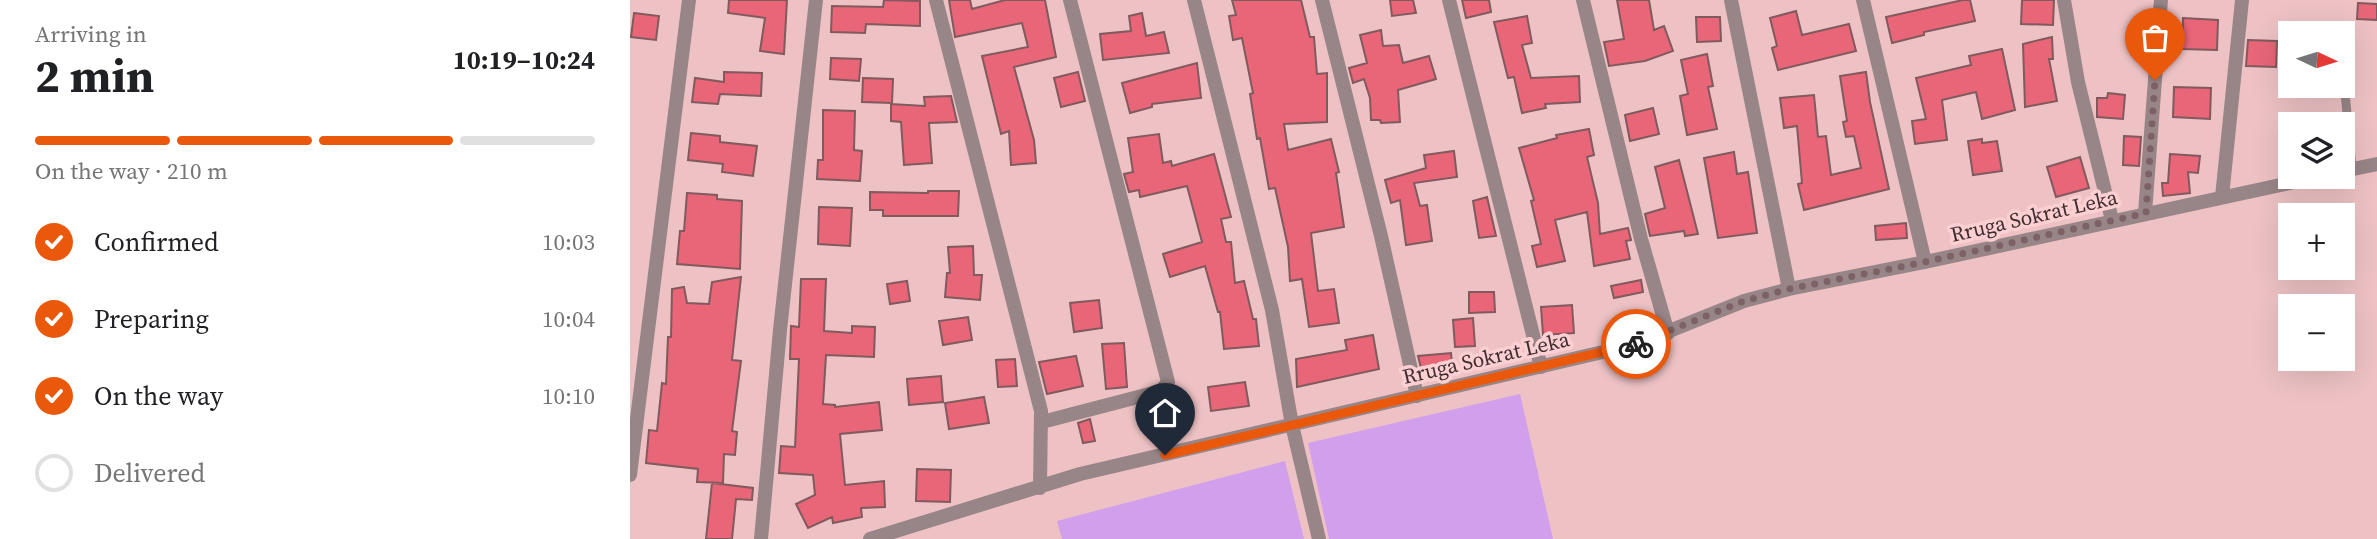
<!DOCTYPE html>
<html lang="en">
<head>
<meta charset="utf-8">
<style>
	body { margin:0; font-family:"Source Serif 4",serif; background:#f6f6f6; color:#202124; height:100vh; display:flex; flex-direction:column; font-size:26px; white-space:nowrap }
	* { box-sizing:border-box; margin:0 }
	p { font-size:23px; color:#757577 }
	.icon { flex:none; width:38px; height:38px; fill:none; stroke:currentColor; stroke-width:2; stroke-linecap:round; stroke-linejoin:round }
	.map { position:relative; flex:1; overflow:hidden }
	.details { display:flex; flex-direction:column; background:#fff; width:630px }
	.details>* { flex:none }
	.needle { width:46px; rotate:94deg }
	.controls { position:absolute; left:1648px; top:21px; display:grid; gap:14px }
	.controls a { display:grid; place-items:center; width:77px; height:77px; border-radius:0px; background:#fff; box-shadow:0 7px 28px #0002; font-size:35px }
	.pin { position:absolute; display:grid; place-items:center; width:60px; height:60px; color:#fff; margin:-72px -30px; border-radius:50% 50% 50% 0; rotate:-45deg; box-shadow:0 0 7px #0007 }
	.pin .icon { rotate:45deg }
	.courier { position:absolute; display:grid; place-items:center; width:70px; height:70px; margin:-35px; border:5px solid #ea580c; border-radius:50%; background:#fff; color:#222; box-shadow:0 2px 9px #0007 }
	.overview em { font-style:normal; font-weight:700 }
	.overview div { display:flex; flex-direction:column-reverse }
	.overview { display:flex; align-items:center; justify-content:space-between; height:119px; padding:0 35px }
	h1 { font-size:46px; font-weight:700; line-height:52px }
	.bar { display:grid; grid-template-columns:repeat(4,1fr); gap:10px 7px; align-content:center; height:84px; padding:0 35px }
	.bar i { height:9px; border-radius:5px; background:#e0e0e0 }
	.bar .on { background:#ea580c }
	.bar p { grid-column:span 4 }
	ol { padding:0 35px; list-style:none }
	li { display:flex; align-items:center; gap:21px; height:77px }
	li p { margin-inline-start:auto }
	li .icon { padding:7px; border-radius:50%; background:#ea580c; color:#fff; stroke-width:4 }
	li:last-child { color:#757577 }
	li i { width:38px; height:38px; border:4px solid #e0e0e0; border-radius:50% }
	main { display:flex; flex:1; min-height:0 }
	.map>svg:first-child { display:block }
	.green { fill:#d19fec }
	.building { fill:#e96679; stroke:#805a5d; stroke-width:2 }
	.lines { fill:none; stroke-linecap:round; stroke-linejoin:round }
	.service { stroke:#988587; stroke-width:9 }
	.minor { stroke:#988587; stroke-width:14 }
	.done { stroke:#7c6264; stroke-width:7; stroke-dasharray:0 12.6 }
	.route { stroke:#ea580c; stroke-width:9 }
	.labels { text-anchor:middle; stroke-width:7; stroke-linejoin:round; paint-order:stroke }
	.street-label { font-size:21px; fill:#3f2e2f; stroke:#fccfd2 }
</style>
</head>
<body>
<main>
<section class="details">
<div class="overview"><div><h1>2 min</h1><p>Arriving in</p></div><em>10:19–10:24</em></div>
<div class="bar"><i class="on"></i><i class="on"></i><i class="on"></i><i></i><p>On the way · 210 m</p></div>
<ol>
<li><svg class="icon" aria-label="check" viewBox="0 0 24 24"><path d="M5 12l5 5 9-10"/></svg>Confirmed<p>10:03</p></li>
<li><svg class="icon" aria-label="check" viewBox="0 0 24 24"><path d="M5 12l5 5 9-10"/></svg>Preparing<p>10:04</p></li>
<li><svg class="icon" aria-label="check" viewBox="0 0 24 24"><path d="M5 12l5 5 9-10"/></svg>On the way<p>10:10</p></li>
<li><i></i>Delivered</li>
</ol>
</section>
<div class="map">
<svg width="1747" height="539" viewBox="0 0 1747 539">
	<rect width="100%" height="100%" fill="#eec2c5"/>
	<!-- green -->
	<path class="green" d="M890 394 923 539H699L678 443Z
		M655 461 674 539H432L427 521Z"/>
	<!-- building -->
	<path class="building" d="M99 0H157L154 54 130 51 135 18 98 13Z
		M254 0 290 1V26L236 24 235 33 201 32 202 6 253 7Z
		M319 0H340L342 9 375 0H415L426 57 384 67 404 140 406 163 381 165 379 131 371 134 352 56 398 47 392 23 325 37Z
		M602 0H671L680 37H684L687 74 697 73V122L654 124 658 150 701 139 709 172 706 173 714 227 681 233 688 291 704 289 709 323 679 327 672 279 660 281 658 247 645 188 639 189 630 138 627 139 620 94 623 93 612 38 603 40 599 16 606 15Z
		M760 0H783L786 13 762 16Z
		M832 0H859L861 12 836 18Z
		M987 0H1019L1024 30 1034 26 1043 51 1015 61 979 66 974 42 994 39Z
		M1333 0H1340L1345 21 1294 32V35L1262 43 1256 17Z
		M1392 0H1424L1423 25 1391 24Z
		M1728 3 1747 4V20L1727 19Z
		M1166 11 1172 35 1219 24 1226 51 1148 70 1142 48 1147 46 1140 18Z
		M4 13 29 16 26 40 1 37Z
		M512 13 516 36 534 32 539 53 473 60 470 34 501 31 499 16Z
		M897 16 902 43 892 45 901 78 949 76 950 102 915 104 916 108 892 113 884 77 878 78 864 22Z
		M1066 17H1090L1091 41 1067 42Z
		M1553 18 1588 20 1587 50 1552 49Z
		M751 30 753 46 769 45 773 63 799 56 806 79 768 90 770 122 751 123 750 120H741L740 98 734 79 723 83 719 68 737 63 730 35Z
		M1422 37 1423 59H1419L1427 101 1395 107 1393 44Z
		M1618 40 1647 41 1646 67 1616 66Z
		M1372 49 1385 110 1352 119 1346 92 1312 100 1317 140 1285 144 1282 121 1296 119 1286 78 1341 65 1339 56Z
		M1077 54 1083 86 1078 87 1087 129 1057 135 1050 96 1058 94 1051 60Z
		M201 58 231 59 229 81 200 79Z
		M567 63 571 98 522 104V107L500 113 492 83Z
		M94 72 132 73 131 96 90 94 88 104 62 102 65 78 94 82Z
		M448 72 455 101 431 107 424 78Z
		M1236 72 1240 102 1259 189 1174 210 1168 184 1172 183 1167 126 1154 128 1150 98 1184 95 1188 137 1196 136 1201 175 1231 168 1224 136 1216 137 1213 122 1217 121 1210 76Z
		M233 78 263 79 262 103 232 102Z
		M1544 87 1581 88 1580 119 1543 117Z
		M1478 93 1495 95 1493 119 1467 117V98H1477Z
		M321 96 327 122 299 123 302 163 274 165 271 122 261 121V104L295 106 294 97Z
		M1023 108 1029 134 1000 141 995 115Z
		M193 110 225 111 224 150 232 151 230 181 187 179 188 160H193Z
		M959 129 964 155 957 157 968 203 970 234 998 228 1001 240 996 241 1000 259 964 266 957 212 925 220 935 261 907 267 902 246 911 244 901 201 904 200 889 148 927 138 926 135Z
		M61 133 90 136V142L127 146 123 176 92 172 93 164 58 160Z
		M529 134 533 163 541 161 542 166 584 154 601 217 591 219 596 242H601L605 283 614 281 623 319H626L629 346 594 349 590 312H588L575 266 540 277 533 254 572 242 557 186 510 197 509 190 499 192 494 174 503 172 498 138Z
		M1494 136 1511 137 1509 166 1493 165Z
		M1352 139V143L1367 141 1372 171 1343 175 1338 141Z
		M824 151 827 177 784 183 790 206 797 205 802 241 776 245 770 200 761 203 755 180 796 168 794 155Z
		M1104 152 1107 174 1118 172 1127 233 1088 238 1074 158Z
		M1540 154 1570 156 1568 173 1558 172 1560 193 1533 196 1532 183H1538Z
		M1450 157 1459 188 1426 197 1417 167Z
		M1049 160 1068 234 1055 236 1054 231 1020 236 1015 214 1035 208 1025 167Z
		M298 191H329L328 216H253V210H240V192L298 193Z
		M57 193 87 195V199L112 201 110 269 47 264 50 231H54Z
		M857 197 866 236 849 238 843 201Z
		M189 207 222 208 220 246 188 244Z
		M1276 223 1277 238 1246 240 1245 226Z
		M343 246 344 275H352L350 300 315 297 317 273H320L318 247Z
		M111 277 102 360 111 361 102 431 107 432 105 455 94 454 93 483 67 482 68 469 16 463 19 430 27 431 32 383 36 384 38 337H41L42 289 54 287 57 303 79 304 82 282Z
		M171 279H196L194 331 222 333V326L245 327 244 357 196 355 193 404 205 405V407L249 402 252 430 210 434 215 485 254 481 255 507 231 508 232 517 203 523 202 517 178 528 166 504 185 495 183 475 149 473 151 446 165 447 169 359H160L161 326 169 327Z
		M1011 280 1013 292 984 298 981 286Z
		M277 281 280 301 260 304 257 284Z
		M839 292H864L865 312 839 313Z
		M469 300 472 328 444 332 440 303Z
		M942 305 944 333 913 335 911 307Z
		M338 317 342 340 313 345 309 321Z
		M843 318 845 346 825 347 823 320Z
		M743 335 749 369 667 387 666 359 717 350 715 340Z
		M494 343 497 387 476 389 472 344Z
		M821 353 822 364 791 368 788 356Z
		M446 356 453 386 417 394 409 362Z
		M385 359 387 386 368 387 366 360Z
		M311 376 313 402 279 405 277 379Z
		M615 382 619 406 581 411 578 387Z
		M354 397 359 423 319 429 315 403Z
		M533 400 540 421 516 429 509 408Z
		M460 419 465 441 453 443 448 423Z
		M287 469 321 470 320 502 286 501Z
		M82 483 123 488 122 500 106 499 102 539H76Z"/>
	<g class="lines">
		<!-- service -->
		<path class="service" d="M1711 32V33
			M1713 70 1722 169"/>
		<!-- minor -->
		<path class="minor" d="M306 0 411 411 410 488
			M564 0 642 310 662 425 689 539
			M692 0 751 236 787 396
			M819 0 911 367
			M953 0 1011 239 1038 333
			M1101 0 1159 289
			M1233 0 1295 262
			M1434 0 1448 82 1482 220
			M1713 171 1747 164
			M1592 197 1612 0
			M1515 213 1531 0
			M412 422 531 391 538 382 440 0
			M0 475 59 0
			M131 539 150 330 186 0
			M240 539 450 474 1007 344 1114 301 1159 289 1295 262 1687 177"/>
	</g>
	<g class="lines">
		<!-- done -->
		<path class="done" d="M1006 344 1114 301 1159 289 1295 262 1516 213 1525 80"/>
		<!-- route -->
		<path class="route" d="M535 455 1006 344"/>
	</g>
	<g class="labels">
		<!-- street labels -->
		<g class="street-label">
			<text transform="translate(1404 216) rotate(-13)" y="7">Rruga Sokrat Leka</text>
			<text transform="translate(856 358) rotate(-13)" y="7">Rruga Sokrat Leka</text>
		</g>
	</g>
</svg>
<div class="controls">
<a><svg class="needle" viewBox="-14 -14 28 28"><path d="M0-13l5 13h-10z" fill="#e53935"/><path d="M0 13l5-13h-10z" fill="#757577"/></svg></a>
<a><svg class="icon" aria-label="layers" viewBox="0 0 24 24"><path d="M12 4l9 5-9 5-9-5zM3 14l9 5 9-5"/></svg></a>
<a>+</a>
<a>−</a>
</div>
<div class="pin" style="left:1525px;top:80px;background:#ea580c"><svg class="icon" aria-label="bag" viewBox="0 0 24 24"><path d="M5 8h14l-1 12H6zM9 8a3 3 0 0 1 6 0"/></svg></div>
<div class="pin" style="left:535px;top:455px;background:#1f2937"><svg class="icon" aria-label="home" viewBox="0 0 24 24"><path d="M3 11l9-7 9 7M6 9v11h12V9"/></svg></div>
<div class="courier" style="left:1006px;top:344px"><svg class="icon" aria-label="bike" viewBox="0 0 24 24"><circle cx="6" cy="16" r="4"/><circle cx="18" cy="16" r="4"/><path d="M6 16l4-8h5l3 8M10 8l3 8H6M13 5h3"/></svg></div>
</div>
</main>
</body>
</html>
